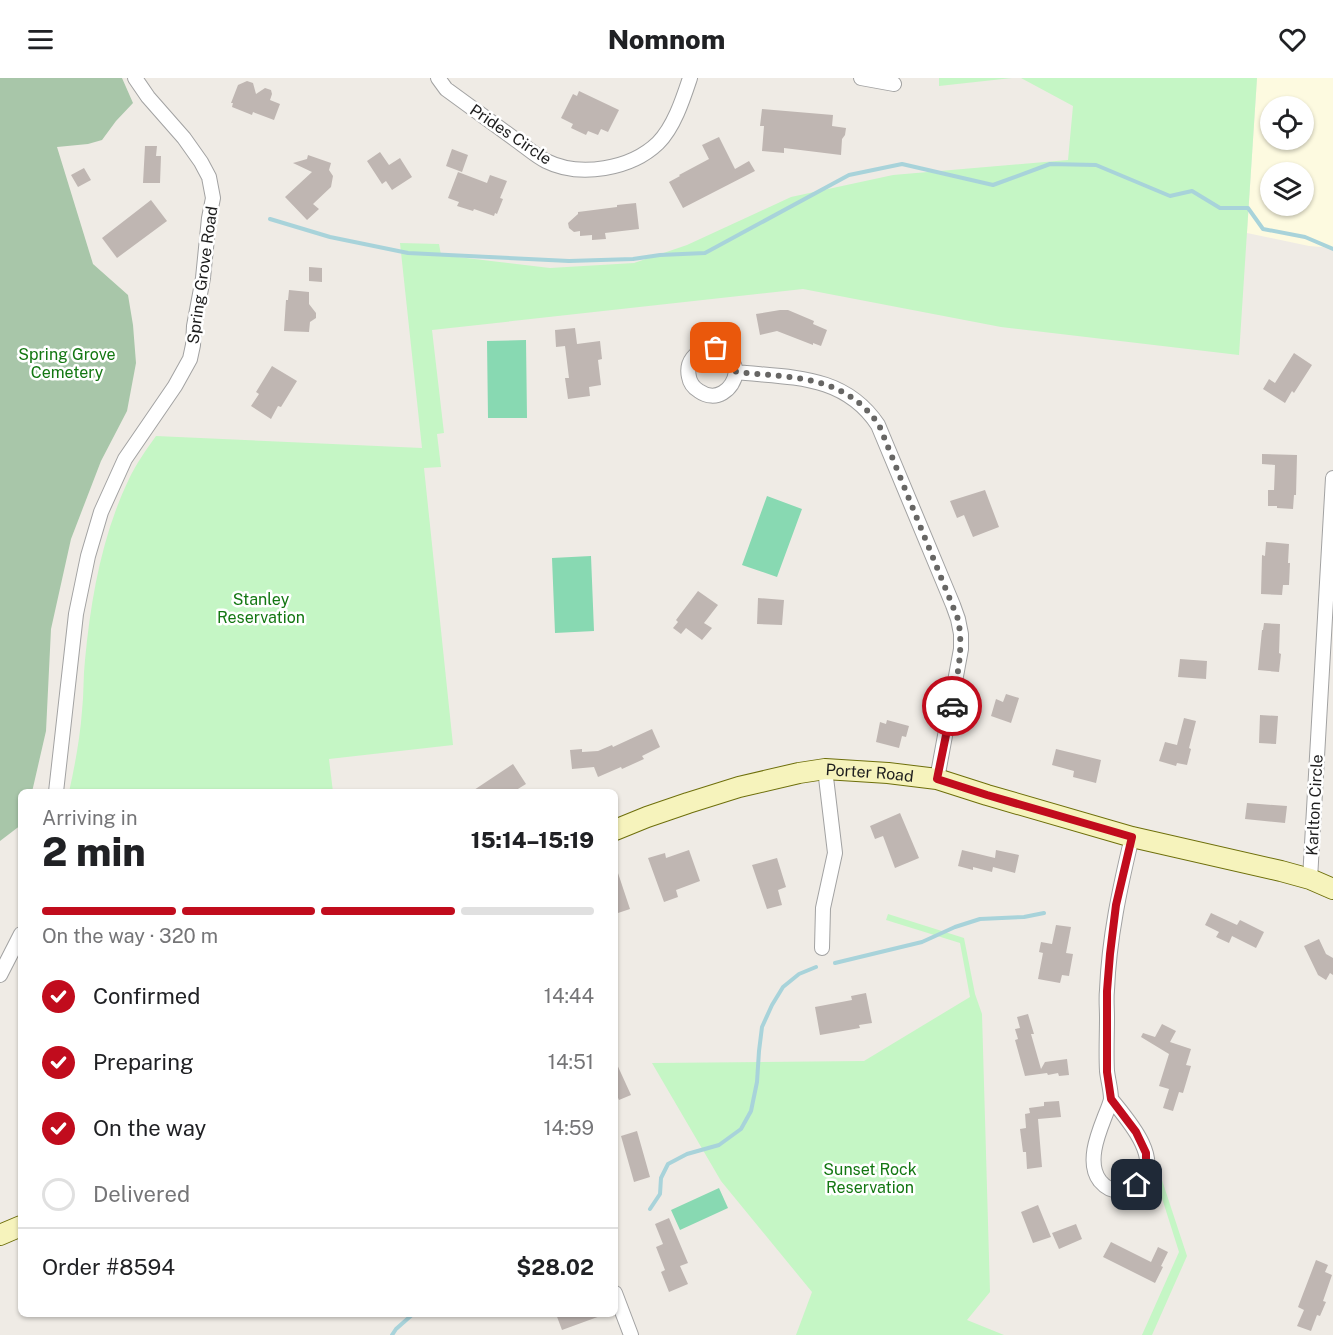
<!DOCTYPE html>
<html lang="en">
<head>
<meta charset="utf-8">
<style>
	body { margin:0; font-family:"Public Sans",sans-serif; background:#f2f2f2; color:#202124; height:100vh; display:flex; flex-direction:column; font-size:22px; white-space:nowrap }
	* { box-sizing:border-box; margin:0 }
	p { font-size:20px; color:#757577 }
	.icon { flex:none; width:33px; height:33px; fill:none; stroke:currentColor; stroke-width:2; stroke-linecap:round; stroke-linejoin:round }
	.map { position:relative; flex:1; overflow:hidden }
	.side { position:absolute; left:18px; top:711px; width:600px; height:528px; display:flex; flex-direction:column; background:#fff; border-radius:9px; box-shadow:0 2px 4px #0004 }
	.side>* { flex:none }
	.fabs { position:absolute; left:1260px; top:18px; display:grid; gap:12px }
	.fabs a { display:grid; place-items:center; width:54px; height:54px; border-radius:50%; background:#fff; box-shadow:0 2px 4px #0004; font-size:30px }
	.pin { position:absolute; display:grid; place-items:center; width:51px; height:51px; color:#fff; margin:-26px; border-radius:12px; box-shadow:0 3px 9px #0006 }
	.courier { position:absolute; display:grid; place-items:center; width:60px; height:60px; margin:-30px; border:4px solid #c10c1d; border-radius:50%; background:#fff; color:#222; box-shadow:0 2px 8px #0007 }
	.overview em { font-style:normal; font-weight:800 }
	.overview div { display:flex; flex-direction:column-reverse }
	.overview { display:flex; align-items:center; justify-content:space-between; height:102px; padding:0 24px }
	h1 { font-size:39px; font-weight:800; line-height:45px }
	.bar { display:grid; grid-template-columns:repeat(4,1fr); gap:9px 6px; align-content:center; height:72px; padding:0 24px }
	.bar i { height:8px; border-radius:4px; background:#e0e0e0 }
	.bar .selected { background:#c10c1d }
	.bar p { grid-column:span 4 }
	.line { display:flex; align-items:center; gap:15px; padding:0 24px; border-top:2px solid #e0e0e0 }
	.line div { flex:1 }
	ol { padding:0 24px; list-style:none }
	li { display:flex; align-items:center; gap:18px; height:66px }
	li p { margin-inline-start:auto }
	li .icon { padding:6px; border-radius:50%; background:#c10c1d; color:#fff; stroke-width:4 }
	li:last-child { color:#757577 }
	li i { width:33px; height:33px; border:3px solid #e0e0e0; border-radius:50% }
	header { display:flex; justify-content:space-between; align-items:center; height:78px; padding:0 24px; background:#fff; font-size:27px; font-weight:800 }
	.map>svg:first-child { display:block }
	.education { fill:#fdfae0; fill-rule:evenodd }
	.cemetery { fill:#a8c6a9 }
	.park { fill:#c5f6c5 }
	.pitch { fill:#88d9b2 }
	.lines { fill:none; stroke-linecap:round; stroke-linejoin:round }
	.stream { stroke:#a8d3da; stroke-width:4 }
	.building { fill:#bfb6b2 }
	.street-casing { stroke:#a2a2a2; stroke-width:16 }
	.secondary-casing { stroke:#6e6f0b; stroke-width:22 }
	.street { stroke:#fff; stroke-width:14 }
	.secondary { stroke:#f6f3bc; stroke-width:20 }
	.done { stroke:#676664; stroke-width:6; stroke-dasharray:0 10.8 }
	.route { stroke:#c10c1d; stroke-width:8 }
	.labels { text-anchor:middle; stroke-width:5; stroke-linejoin:round; paint-order:stroke }
	.street-label { font-size:16px; fill:#1e1e1e; stroke:#fff }
	.park-label { font-size:16px; fill:#137712; stroke:#fff }
</style>
</head>
<body>
<header><svg class="icon" aria-label="menu" viewBox="0 0 24 24"><path d="M4 6h16M4 12h16M4 18h16"/></svg>Nomnom<svg class="icon" aria-label="heart" viewBox="0 0 24 24"><path d="M12 20l-8-8c-3-5 5-10 8-4 3-6 11-1 8 4z"/></svg></header>
<div class="map">
<svg width="1333" height="1257" viewBox="0 0 1333 1257">
	<rect width="100%" height="100%" fill="#efebe5"/>
	<!-- education -->
	<path class="education" d="M1257 0H1333V170L1309 168 1247 155ZM1270 28H1304V62H1270ZM1270 94H1304V128H1270Z"/>
	<!-- cemetery -->
	<path class="cemetery" d="M0 0H122L133 25 116 43 102 62 88 66 57 69 93 186 128 217 133 247 136 285 127 333 101 383 71 461 51 551 46 653 32 714H21V747L0 763Z"/>
	<!-- park -->
	<path class="park" d="M939 0H1012L939 8Z
		M1021 0H1257L1239 277 1001 249 803 211 432 252 444 355 437 356 441 389 424 390 453 667 329 681 333 714H69C75 687 80 660 82 633 84 616 83 599 85 582 91 520 102 457 129 401 136 386 146 372 156 358L422 370 400 165 439 166 441 177 550 190 634 185 687 167 791 119 893 97 1068 82 1073 28Z
		M888 836 964 860 975 916 982 936 990 1214 967 1242 1004 1257H796L812 1214 721 1103 652 985 864 983 970 919 960 865 886 842Z
		M1157 1087 1187 1178 1152 1257H1142L1179 1174 1155 1098Z"/>
	<!-- pitch -->
	<path class="pitch" d="M526 262 527 340H488L487 263Z
		M767 418 802 431 777 499 742 487Z
		M591 478 594 553 555 555 552 480Z
		M719 1110 728 1130 680 1152 671 1132Z"/>
	<g class="lines">
		<!-- stream -->
		<path class="stream" d="M270 141 330 159 408 175 569 183 633 181 660 177 705 175 849 97 902 86 993 107 1050 86 1096 87 1170 118 1192 113 1220 130H1248L1263 151 1305 159 1333 171
			M835 885 922 864 955 849 980 841 1024 839 1044 835
			M650 1131 660 1116 661 1100 668 1086 687 1076 719 1067 741 1051 751 1033 757 1004 759 973 762 949 772 927 783 909 799 896 816 889
			M392 1257 396 1251 413 1236"/>
	</g>
	<!-- building -->
	<path class="building" d="M247 3 253 5 256 16 265 10 271 12 272 16 270 22 280 26 274 42 253 34 252 37 232 29 233 25H231L238 7Z
		M579 13 619 32 608 54 601 51 598 57 588 53 586 57 571 50 573 46 561 40 573 16 577 18Z
		M762 31 833 37 832 48 846 50 845 57 842 61 841 77 784 70V75L762 73 764 48H760Z
		M719 59 735 91 749 83 755 93 683 130 669 104 680 98 679 97 709 81 702 67Z
		M145 68H157L156 78H161L160 105H143Z
		M452 71 468 77 462 94 446 88Z
		M380 74 389 87 400 80 412 99 392 112 386 103 382 106 367 83Z
		M308 77 331 85 329 92 333 98 331 109 313 126 319 131 307 142 285 119 312 94 293 85 307 81Z
		M84 90 91 102 78 109 71 97Z
		M458 94 487 105 490 97 507 103 500 120 503 121 497 136 495 135 494 138 474 131 473 133 457 128 459 124 448 120Z
		M151 122 167 143 117 180 102 160Z
		M636 125 639 151 605 155 606 161 592 162V157L580 158V153L574 154 569 150 568 145 578 136V134L617 129V127Z
		M309 189 322 190V204L309 203Z
		M289 212 309 214V226L316 235V240L310 244 309 254 284 253 286 222H288Z
		M780 232H788L814 243 813 246 827 252 821 268 813 265V267L777 253 760 257 756 236Z
		M575 250 577 266 600 263 602 281 598 282 601 307 589 309 590 318 568 321 565 300H569L565 268 556 269 555 252Z
		M1294 275 1312 287 1294 315 1292 313 1285 325 1263 311 1269 301 1275 305Z
		M272 288 297 303 281 329 278 328 271 341 251 328 259 316 256 314Z
		M1262 376 1297 377 1296 417H1294L1293 431 1277 430V428H1268V412H1274L1275 387 1262 386Z
		M985 412 999 449 973 459 964 437 957 440 950 423Z
		M1266 464 1289 466 1288 485H1290L1289 507H1283L1282 517 1261 516 1262 477 1265 478Z
		M698 513 718 527 704 545 712 550 702 562 686 550 681 556 673 550 678 544 676 542Z
		M758 520 784 522 782 547 757 546Z
		M1264 545 1280 546 1279 575 1281 576 1279 594 1258 592 1262 552H1263Z
		M1180 581 1207 583 1206 601 1178 599Z
		M1006 616 1019 620 1011 645 991 638 996 621 1003 624Z
		M1260 637 1278 638 1276 666 1259 665Z
		M1184 640 1196 643 1189 670 1191 671 1187 687 1177 685 1176 688 1159 683 1165 664 1177 667Z
		M887 642 909 648 906 659 902 658 899 670 876 664 880 644 886 646Z
		M652 651 660 669 642 678 644 681 622 691 621 689 598 699 594 689 572 691 570 672 582 671V674L598 673 612 667 613 669Z
		M1056 671 1101 682 1096 705 1073 699 1074 693 1052 687Z
		M513 686 526 706 513 714H471Z
		M1247 725 1287 728 1285 745 1245 741Z
		M900 735 919 780 895 790 883 758 875 761 870 748Z
		M689 772 700 803 676 812 678 819 664 824 648 780 665 775 666 780Z
		M962 772 995 780 996 772 1019 777 1015 795 993 789 992 794 973 789V792L958 788Z
		M777 780 786 809 778 812 782 827 767 831 752 787Z
		M615 792H617L630 831 615 836Z
		M1211 835 1237 847 1240 842 1264 854 1256 870 1232 858 1229 865 1216 859 1219 854 1205 847Z
		M1056 847 1071 849 1066 875 1073 876 1069 898 1062 897 1060 905 1038 901 1043 875 1039 874 1041 864 1052 866Z
		M1319 861 1326 876 1333 880V897L1330 895 1326 902 1318 897 1304 868Z
		M866 915 872 945 859 947 860 950 820 957 815 929 852 922 851 918Z
		M1028 936 1034 956H1031L1041 991 1045 984 1067 981 1069 997 1059 998 1058 995 1048 997 1047 995 1025 998 1015 962 1018 961 1015 951 1020 950 1017 939Z
		M1162 946 1176 953 1170 964 1191 971 1186 987 1191 988 1183 1015 1179 1014 1173 1033 1163 1030 1169 1011 1159 1008 1169 976 1141 959 1143 955 1155 959Z
		M615 982 631 1017 619 1022 615 1013Z
		M1059 1023 1061 1039 1038 1041 1042 1089 1027 1091 1026 1074H1023L1020 1051 1026 1050 1025 1036 1030 1035 1029 1030 1044 1028V1024Z
		M637 1053 650 1099 634 1104 621 1058Z
		M1038 1127 1051 1159 1033 1165 1021 1134Z
		M669 1140 688 1185 680 1188 688 1206 669 1214 661 1194 665 1192 656 1169 663 1166 655 1146Z
		M1076 1146 1082 1161 1059 1171 1052 1155Z
		M1111 1164 1151 1184 1158 1169 1168 1174 1161 1188 1163 1189 1155 1205 1103 1179Z
		M1316 1182 1328 1187 1325 1194 1332 1197 1323 1223 1326 1224 1320 1238 1317 1237 1311 1253 1297 1248 1304 1232 1298 1229Z
		M556 1236H603V1237L562 1252Z"/>
	<g class="lines">
		<defs>
			<path id="street" d="M438 0 446 11C469 28 493 45 516 62 526 69 536 78 546 83 580 100 631 91 658 65 674 49 683 21 690 0
				M861 0 894 6
				M736 294C733 312 716 325 699 313 694 310 690 305 689 299 682 268 730 258 736 294 791 300 844 296 878 347L953 527 958 541 961 556V571L937 701
				M56 714 76 536 88 478 101 434 125 381 175 308 190 281 193 267 194 248 203 200 209 140 213 120 209 99 201 84 184 60 148 19 135 0
				M1310 801 1333 400
				M822 870 823 830 835 775 825 691
				M0 897 21 856
				M1111 1021C1126 1040 1163 1080 1140 1104 1135 1110 1127 1113 1120 1113 1112 1113 1105 1109 1100 1103 1086 1085 1098 1056 1105 1038 1107 1033 1110 1026 1111 1021 1111 1012 1108 1002 1107 993 1106 975 1107 957 1107 939 1107 930 1106 921 1107 912 1109 860 1120 809 1132 759
				M615 1215 631 1257"/>
			<g id="secondary">
				<path id="s1" d="M615 752 647 739 688 725 739 709 799 695 825 691 888 695 937 701 987 717 1132 759 1281 793 1310 801 1333 811"/>
				<path d="M0 1157 21 1148"/>
			</g>
		</defs>
		<!-- street casing -->
		<use href="#street" class="street-casing"/>
		<!-- secondary casing -->
		<use href="#secondary" class="secondary-casing"/>
		<!-- street -->
		<use href="#street" class="street"/>
		<!-- secondary -->
		<use href="#secondary" class="secondary"/>
	</g>
	<g class="lines">
		<!-- done -->
		<path class="done" d="M716 270C728 275 733 281 736 294 791 300 844 296 879 347L958 541C964 572 957 597 952 628"/>
		<!-- route -->
		<path class="route" d="M952 628 937 701 987 717 1132 759 1116 827 1110 876 1107 913V994L1111 1021 1136 1054 1146 1075V1092L1143 1101 1137 1107"/>
	</g>
	<g class="labels">
		<!-- street labels -->
		<g class="street-label">
			<text transform="translate(511 56) rotate(34)" y="6">Prides Circle</text>
			<text transform="translate(202 197) rotate(-82)" y="6">Spring Grove Road</text>
			<text dy="6" stroke="none"><textPath href="#s1" startOffset="264">Porter Road</textPath></text>
			<text transform="translate(1314 727) rotate(-87)" y="6">Karlton Circle</text>
		</g>
		<!-- park labels -->
		<g class="park-label">
			<text x="67" y="282">Spring Grove<tspan x="67" dy="18">Cemetery</tspan></text>
			<text x="261" y="527">Stanley<tspan x="261" dy="18">Reservation</tspan></text>
			<text x="870" y="1097">Sunset Rock<tspan x="870" dy="18">Reservation</tspan></text>
		</g>
	</g>
</svg>
<div class="fabs">
<a><svg class="icon" aria-label="locate" viewBox="0 0 24 24"><circle cx="12" cy="12" r="6"/><path d="M12 2v4M12 18v4M2 12h4M18 12h4"/></svg></a>
<a><svg class="icon" aria-label="layers" viewBox="0 0 24 24"><path d="M12 4l9 5-9 5-9-5zM3 14l9 5 9-5"/></svg></a>
</div>
<div class="pin" style="left:716px;top:270px;background:#ea580c"><svg class="icon" aria-label="bag" viewBox="0 0 24 24"><path d="M5 8h14l-1 12H6zM9 8a3 3 0 0 1 6 0"/></svg></div>
<div class="pin" style="left:1137px;top:1107px;background:#1f2937"><svg class="icon" aria-label="home" viewBox="0 0 24 24"><path d="M3 11l9-7 9 7M6 9v11h12V9"/></svg></div>
<div class="courier" style="left:952px;top:628px"><svg class="icon" aria-label="car" viewBox="0 0 24 24"><path d="M5 17H2v-5l4-1 3-4h7l3 4 3 1v5h-3M9 17h6M6 11h13"/><circle cx="7" cy="17" r="2"/><circle cx="17" cy="17" r="2"/></svg></div>
<section class="side">
<div class="overview"><div><h1>2 min</h1><p>Arriving in</p></div><em>15:14–15:19</em></div>
<div class="bar"><i class="selected"></i><i class="selected"></i><i class="selected"></i><i></i><p>On the way · 320 m</p></div>
<ol>
<li><svg class="icon" aria-label="check" viewBox="0 0 24 24"><path d="M5 12l5 5 9-10"/></svg>Confirmed<p>14:44</p></li>
<li><svg class="icon" aria-label="check" viewBox="0 0 24 24"><path d="M5 12l5 5 9-10"/></svg>Preparing<p>14:51</p></li>
<li><svg class="icon" aria-label="check" viewBox="0 0 24 24"><path d="M5 12l5 5 9-10"/></svg>On the way<p>14:59</p></li>
<li><i></i>Delivered</li>
</ol>
<div class="line" style="height:78px"><div>Order #8594</div><b>$28.02</b></div>
</section>
</div>
</body>
</html>
